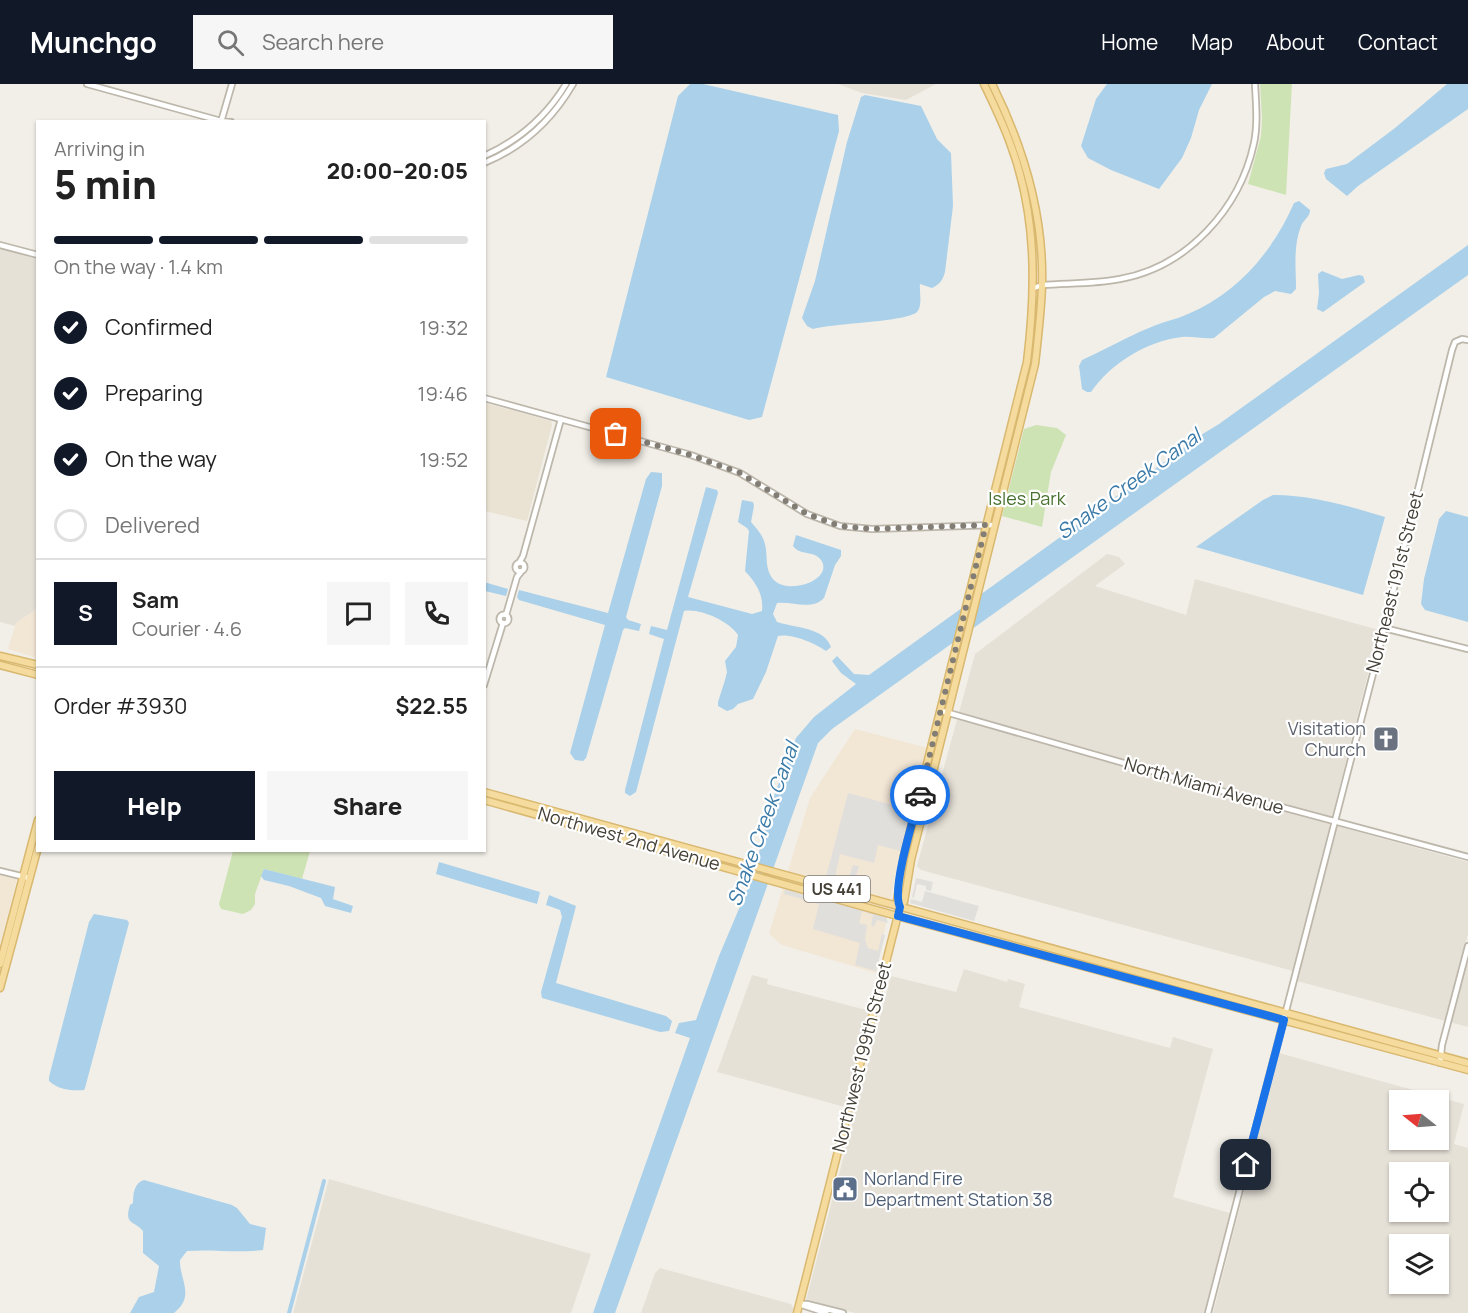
<!DOCTYPE html>
<html lang="en">
<head>
<meta charset="utf-8">
<style>
	body { margin:0; font-family:Manrope,sans-serif; background:#f6f6f6; color:#222; height:100vh; display:flex; flex-direction:column; font-size:22px; white-space:nowrap }
	* { box-sizing:border-box; margin:0 }
	p { font-size:20px; color:#767676 }
	.icon { flex:none; width:33px; height:33px; fill:none; stroke:currentColor; stroke-width:2; stroke-linecap:round; stroke-linejoin:round }
	.map { position:relative; flex:1; overflow:hidden }
	.sheet { position:absolute; left:36px; top:36px; width:450px; height:732px; display:flex; flex-direction:column; background:#fff; border-radius:0px; box-shadow:0 2px 4px #0004 }
	.sheet>* { flex:none }
	.needle { width:39px; rotate:287deg }
	.controls { position:absolute; left:1389px; top:1006px; display:grid; gap:12px }
	.controls a { display:grid; place-items:center; width:60px; height:60px; border-radius:0px; background:#fff; box-shadow:0 2px 4px #0004; font-size:30px }
	.pin { position:absolute; display:grid; place-items:center; width:51px; height:51px; color:#fff; margin:-26px; border-radius:12px; box-shadow:0 3px 9px #0006 }
	.courier { position:absolute; display:grid; place-items:center; width:60px; height:60px; margin:-30px; border:4px solid #1a73e8; border-radius:50%; background:#fff; color:#222; box-shadow:0 2px 8px #0007 }
	.head em { font-style:normal; font-weight:800 }
	.head div { display:flex; flex-direction:column-reverse }
	.head { display:flex; align-items:center; justify-content:space-between; height:102px; padding:0 18px }
	h1 { font-size:39px; font-weight:800; line-height:45px }
	.bar { display:grid; grid-template-columns:repeat(4,1fr); gap:9px 6px; align-content:center; height:72px; padding:0 18px }
	.bar i { height:8px; border-radius:4px; background:#e0e0e0 }
	.bar .current { background:#111827 }
	.bar p { grid-column:span 4 }
	.line { display:flex; align-items:center; gap:15px; padding:0 18px; border-top:2px solid #e0e0e0 }
	.line div { flex:1 }
	.round { display:grid; place-items:center; flex:none; width:63px; height:63px; border-radius:0px; background:#f6f6f6 }
	ol { padding:0 18px; list-style:none }
	li { display:flex; align-items:center; gap:18px; height:66px }
	li p { margin-inline-start:auto }
	li .icon { padding:6px; border-radius:50%; background:#111827; color:#fff; stroke-width:4 }
	li:last-child { color:#767676 }
	li i { width:33px; height:33px; border:3px solid #e0e0e0; border-radius:50% }
	.action { display:flex; gap:12px; margin-top:auto; padding:12px 18px }
	.action a { flex:1; height:69px; border-radius:0px; background:#111827; color:#fff; font-size:24px; font-weight:800; line-height:69px; text-align:center }
	.action a+a { background:#f6f6f6; color:#222 }
	header { display:flex; align-items:center; gap:36px; box-sizing:border-box; height:84px; padding:0 30px; background:#111827; color:#fff }
	header strong { font-size:28px }
	nav { display:flex; gap:33px; margin-inline-start:auto; font-size:21px }
	.search { width:420px; height:54px; background:#f6f6f6; display:flex; align-items:center; gap:15px; box-sizing:border-box; padding:0 21px; border-radius:0px; color:#767676; font-size:22px }
	.map>svg:first-child { display:block }
	.residential { fill:#e6e1d7; fill-rule:evenodd }
	.commercial { fill:#f2e6d5 }
	.education { fill:#eae3d3 }
	.green { fill:#cee3b4 }
	.parking { fill:#e1dfdc }
	.water { fill:#aad0ea }
	.lines { fill:none; stroke-linecap:round; stroke-linejoin:round }
	.canal { stroke:#aad0ea; stroke-width:4 }
	.tertiary-casing { stroke:#bdb7ab; stroke-width:8 }
	.primary-casing { stroke:#d9b86f; stroke-width:9 }
	.tertiary { stroke:#fff; stroke-width:4.5 }
	.primary { stroke:#f5dc9e; stroke-width:6 }
	.done { stroke:#827d75; stroke-width:6; stroke-dasharray:0 10.8 }
	.route { stroke:#1a73e8; stroke-width:8 }
	.labels { text-anchor:middle; stroke-width:4.5; stroke-linejoin:round; paint-order:stroke }
	.shield { fill:#fff; stroke:#7d7973; stroke-width:1.5 }
	.shield-label { font-size:16px; font-weight:bold; fill:#454037 }
	.park-label { font-size:18px; fill:#497230; stroke:#fff }
	.street-label { font-size:18px; fill:#454037; stroke:#fff }
	.worship-label { font-size:18px; fill:#5b616d; stroke:#fff; text-anchor:end }
	.service-label { font-size:18px; fill:#4e5e75; stroke:#fff; text-anchor:start }
	.water-label { font-size:20px; font-style:italic; fill:#3a7aa7; stroke:#fff }
</style>
</head>
<body>
<header>
<strong>Munchgo</strong>
<div class="search"><svg class="icon" aria-label="search" viewBox="0 0 24 24"><circle cx="10" cy="10" r="6"/><path d="M15 15l6 6"/></svg>Search here</div>
<nav><a>Home</a><a>Map</a><a>About</a><a>Contact</a></nav>
</header>
<div class="map">
<svg width="1468" height="1229" viewBox="0 0 1468 1229">
	<rect width="100%" height="100%" fill="#f2efe8"/>
	<!-- residential -->
	<path class="residential" d="M838 0H936L906 16 862 9Z
		M0 165 38 175 37 525 16 539 15 542 0 538Z
		M1107 470 1119 473 1125 480 1095 502 1186 531 1195 495 1379 546 1293 887 921 786 917 782 975 570Z
		M1337 742 1468 778V850L1461 878 1468 880V943L1297 897Z
		M964 885 1007 898 1008 895 1025 900 1019 923 1170 964 1173 953 1213 965 1173 1113 1230 1129 1204 1229H855L806 1216 891 892 956 908Z
		M752 891 768 895 767 900 870 927 845 1023 717 988Z
		M1279 969 1464 1020 1454 1060 1468 1064V1229H1213ZM1400 1017H1438V1056H1400ZM1400 1089H1438V1128H1400ZM1400 1161H1438V1200H1400Z
		M329 1095 591 1170 571 1229H293Z
		M660 1184 791 1220 794 1225 793 1229H641L655 1189Z"/>
	<!-- commercial -->
	<path class="commercial" d="M36 526 38 527 37 574 8 565 16 539Z
		M855 645 928 664 897 783 876 889 782 861 769 850 810 714Z
		M0 790 17 795 0 860Z"/>
	<!-- education -->
	<path class="education" d="M485 319 551 337 552 341 527 437 485 427Z"/>
	<!-- green -->
	<path class="green" d="M1260 0H1292L1286 111 1248 100 1261 52 1262 34Z
		M1036 341 1057 344 1066 351 1051 388 1042 443 1002 432 1024 345Z
		M233 767H310L302 795 264 785 255 810V820L251 826 243 830 221 825 219 820Z"/>
	<!-- parking -->
	<path class="parking" d="M848 709 912 726 901 767 878 761 874 779 840 770 835 793 848 796 853 781 859 782 852 805 825 797Z
		M916 794 933 798 931 807 926 806V802L917 800 914 814 912 813Z
		M786 803 886 833 888 839 877 836 874 843 871 841 873 831 862 827 859 839 867 841 865 855 868 864 878 867 882 850 885 851 876 887 855 881 860 859 813 845 819 820 784 810Z
		M925 807 979 822 974 837 910 819 911 815 922 818Z"/>
	<!-- water -->
	<path class="water" d="M690 0H703L838 31 839 47 762 333 749 336 606 293 678 12Z
		M1107 0H1212L1199 26 1191 54 1182 74 1159 105 1111 86 1088 74 1081 62 1096 15Z
		M1447 0H1468V25L1358 102 1347 112 1326 95 1324 89 1326 85 1347 80 1395 44Z
		M865 11 921 22 937 55 951 69 953 122 945 188C943 196 939 201 932 204L920 200C919 207 923 221 917 228 906 238 834 239 813 245L807 242 802 234 815 197 847 58 861 13Z
		M1299 117 1310 126C1310 133 1304 135 1301 142 1293 163 1296 183 1296 205L1291 210 1275 207 1264 213 1214 254C1203 255 1192 252 1182 253 1147 257 1111 279 1091 308H1087L1082 305 1079 282 1082 276C1105 266 1126 253 1149 244 1161 238 1175 236 1188 230 1238 209 1273 167 1294 119Z
		M1468 161V191L832 645 818 659 615 1229H593L690 954 675 949 679 939 696 936 719 872 752 794 775 709 796 654 814 633 856 600 841 589 832 577 837 572 854 590 869 591 1196 355 1195 352 1198 350 1201 351 1219 340Z
		M1322 187 1342 195 1359 191 1363 192 1365 198 1323 228 1317 225 1319 209 1318 190Z
		M651 388 662 389V402L626 533 628 536 641 540 639 547 625 544 623 546 586 674 583 677 575 676 570 669 605 541 519 516 517 513 519 506 608 529 646 395Z
		M706 403 717 406 718 409 688 513 752 530 762 527C764 511 756 499 745 487L749 447 747 444 738 438 742 416 753 418 754 422 751 438C756 444 762 450 764 457 769 470 763 486 775 497 791 511 834 495 821 476 814 466 800 472 793 462L796 451 841 466V472L835 481 824 514C812 527 792 517 777 519L773 530 777 538C795 544 824 543 831 563L826 567C815 559 791 549 778 552L766 588 753 615 738 620 733 625 727 627 718 622V618L725 596 727 588 725 577 736 563 738 551C729 537 700 524 684 527L636 708 630 712 625 709V706L664 555 649 550 651 542 667 546Z
		M1273 411C1312 411 1349 422 1385 433L1363 511 1196 463 1263 416Z
		M1446 427 1468 433V538L1425 526 1421 520 1424 495 1439 435Z
		M484 498 508 505 506 512 485 507Z
		M439 778 540 808 537 820 436 790Z
		M264 785 335 803 333 815 353 822 351 829 325 822 321 814 289 802 264 796 261 792Z
		M549 811 576 822 556 899 666 932 672 937 669 947 660 948 542 914 541 908 562 833 560 826 546 821Z
		M94 830 127 836 129 839 85 1004 84 1006C71 1007 59 1006 49 997V993L89 838Z
		M144 1096 232 1121 237 1124 250 1140 266 1144 263 1166C237 1169 211 1165 187 1167L180 1176C179 1195 196 1212 174 1229H130L139 1213 154 1208 159 1182 143 1169V1147C133 1136 124 1141 130 1121L133 1119C133 1110 134 1099 144 1096Z"/>
	<g class="lines">
		<!-- canal -->
		<path class="canal" d="M289 1229 324 1097"/>
		<defs>
			<path id="tertiary" d="M87 0 221 37 231 38
				M221 38 232 0
				M484 72C520 56 546 33 566 0
				M484 79C523 63 552 36 573 0
				M0 161 38 171
				M1034 204 1042 201C1068 199 1095 200 1120 195 1187 183 1240 125 1254 59 1258 40 1256 20 1255 0
				M484 314 691 371 740 389 807 430 840 442 872 445 994 441
				M515.5 483a4.5 4.5 0 1 1 9 0a4.5 4.5 0 1 1-9 0Z
				M519 479 523 472 561 335
				M499.5 535a4.5 4.5 0 1 1 9 0a4.5 4.5 0 1 1-9 0Z
				M506 531 517 493 521 488
				M1384 544 1468 565
				M484 601 503 539
				M942 627 1218 706 1468 773
				M0 787 29 794
				M1440 979 1442 961 1468 862
				M800 1220H807L843 1229
				M802 1221 826 1229
				M1208 1229 1375 582 1452 266 1455 258 1462 255 1468 256"/>
			<path id="primary" d="M0 572 38 581
				M0 581 38 591
				M484 708 1468 979
				M484 716 908 835 1468 986
				M900 823 897 817 904 772 1027 278C1036 204 1037 130 1010 59 1003 39 993 19 984 0
				M0 880 38 736
				M0 904 38 763
				M797 1229 900 823 904 818 911 776 1035 280C1038 254 1041 228 1042 202 1044 132 1023 62 992 0"/>
		</defs>
		<!-- tertiary casing -->
		<use href="#tertiary" class="tertiary-casing"/>
		<!-- primary casing -->
		<use href="#primary" class="primary-casing"/>
		<!-- tertiary -->
		<use href="#tertiary" class="tertiary"/>
		<!-- primary -->
		<use href="#primary" class="primary"/>
	</g>
	<g class="lines">
		<!-- done -->
		<path class="done" d="M616 350 691 371 740 389 807 430 840 442 872 445 986 441 920 711"/>
		<!-- route -->
		<path class="route" d="M920 711C914 733 891 805 900 823L898 832 1284 936 1246 1081"/>
	</g>
	<!-- icons -->
	<defs>
		<symbol id="church-square" viewBox="-11 -11 22 22"><rect x="-9" y="-9" width="18" height="18" rx="4" fill="#6b7280" stroke="#fff"/><path d="M-1.2-6h2.4v3.5h3.3v2.4h-3.3V6h-2.4V-.1h-3.3v-2.4h3.3Z" fill="#fff"/></symbol>
		<symbol id="civic-square" viewBox="-11 -11 22 22"><rect x="-9" y="-9" width="18" height="18" rx="4" fill="#5c6f8a" stroke="#fff"/><path d="M-.6-6.5H3V-4.5H.6V-3L4-1V1h2V6H-6V1h2V-1L-.6-3ZM-1.2 2.5V6h2.4V2.5Z" fill="#fff"/></symbol>
	</defs>
	<g fill-rule="evenodd">
		<use href="#church-square" x="1371" y="640" width="30" height="30"/>
		<use href="#civic-square" x="830" y="1090" width="30" height="30"/>
	</g>
	<g class="labels">
		<!-- shield labels -->
		<rect class="shield" x="804" y="792" width="66" height="26" rx="4.5"/>
		<g class="shield-label">
			<text x="837" y="811">US 441</text>
		</g>
		<!-- park labels -->
		<g class="park-label">
			<text x="1027" y="421">Isles Park</text>
		</g>
		<!-- street labels -->
		<g class="street-label">
			<text transform="translate(1395 498) rotate(-76)" y="6">Northeast 191st Street</text>
			<text transform="translate(1204 702) rotate(16)" y="6">North Miami Avenue</text>
			<text transform="translate(629 755) rotate(16)" y="6">Northwest 2nd Avenue</text>
			<text transform="translate(862 973) rotate(-76)" y="6">Northwest 199th Street</text>
		</g>
		<!-- worship labels -->
		<g class="worship-label">
			<text x="1366" y="651">Visitation<tspan x="1366" dy="21">Church</tspan></text>
		</g>
		<!-- service labels -->
		<g class="service-label">
			<text x="864" y="1101">Norland Fire<tspan x="864" dy="21">Department Station 38</tspan></text>
		</g>
		<!-- water labels -->
		<g class="water-label">
			<text transform="translate(1129 400) rotate(-36)" y="7">Snake Creek Canal</text>
			<text transform="translate(763 740) rotate(-70)" y="7">Snake Creek Canal</text>
		</g>
	</g>
</svg>
<div class="controls">
<a><svg class="needle" viewBox="-14 -14 28 28"><path d="M0-13l5 13h-10z" fill="#e53935"/><path d="M0 13l5-13h-10z" fill="#767676"/></svg></a>
<a><svg class="icon" aria-label="locate" viewBox="0 0 24 24"><circle cx="12" cy="12" r="6"/><path d="M12 2v4M12 18v4M2 12h4M18 12h4"/></svg></a>
<a><svg class="icon" aria-label="layers" viewBox="0 0 24 24"><path d="M12 4l9 5-9 5-9-5zM3 14l9 5 9-5"/></svg></a>
</div>
<div class="pin" style="left:616px;top:350px;background:#ea580c"><svg class="icon" aria-label="bag" viewBox="0 0 24 24"><path d="M5 8h14l-1 12H6zM9 8a3 3 0 0 1 6 0"/></svg></div>
<div class="pin" style="left:1246px;top:1081px;background:#1f2937"><svg class="icon" aria-label="home" viewBox="0 0 24 24"><path d="M3 11l9-7 9 7M6 9v11h12V9"/></svg></div>
<div class="courier" style="left:920px;top:711px"><svg class="icon" aria-label="car" viewBox="0 0 24 24"><path d="M5 17H2v-5l4-1 3-4h7l3 4 3 1v5h-3M9 17h6M6 11h13"/><circle cx="7" cy="17" r="2"/><circle cx="17" cy="17" r="2"/></svg></div>
<section class="sheet">
<div class="head"><div><h1>5 min</h1><p>Arriving in</p></div><em>20:00–20:05</em></div>
<div class="bar"><i class="current"></i><i class="current"></i><i class="current"></i><i></i><p>On the way · 1.4 km</p></div>
<ol>
<li><svg class="icon" aria-label="check" viewBox="0 0 24 24"><path d="M5 12l5 5 9-10"/></svg>Confirmed<p>19:32</p></li>
<li><svg class="icon" aria-label="check" viewBox="0 0 24 24"><path d="M5 12l5 5 9-10"/></svg>Preparing<p>19:46</p></li>
<li><svg class="icon" aria-label="check" viewBox="0 0 24 24"><path d="M5 12l5 5 9-10"/></svg>On the way<p>19:52</p></li>
<li><i></i>Delivered</li>
</ol>
<div class="line" style="height:108px"><b class="round" style="background:#111827;color:#fff">S</b><div><b>Sam</b><p>Courier · 4.6</p></div><a class="round"><svg class="icon" aria-label="chat" viewBox="0 0 24 24"><path d="M4 5h16v11H9l-5 4z"/></svg></a><a class="round"><svg class="icon" aria-label="phone" viewBox="0 0 24 24"><path d="M5 4h4l2 5-3 2q2 4 5 5l2-3 5 2v4C11 20 4 13 5 4z"/></svg></a></div>
<div class="line" style="height:78px"><div>Order #3930</div><b>$22.55</b></div>
<div class="action"><a>Help</a><a>Share</a></div>
</section>
</div>
</body>
</html>
